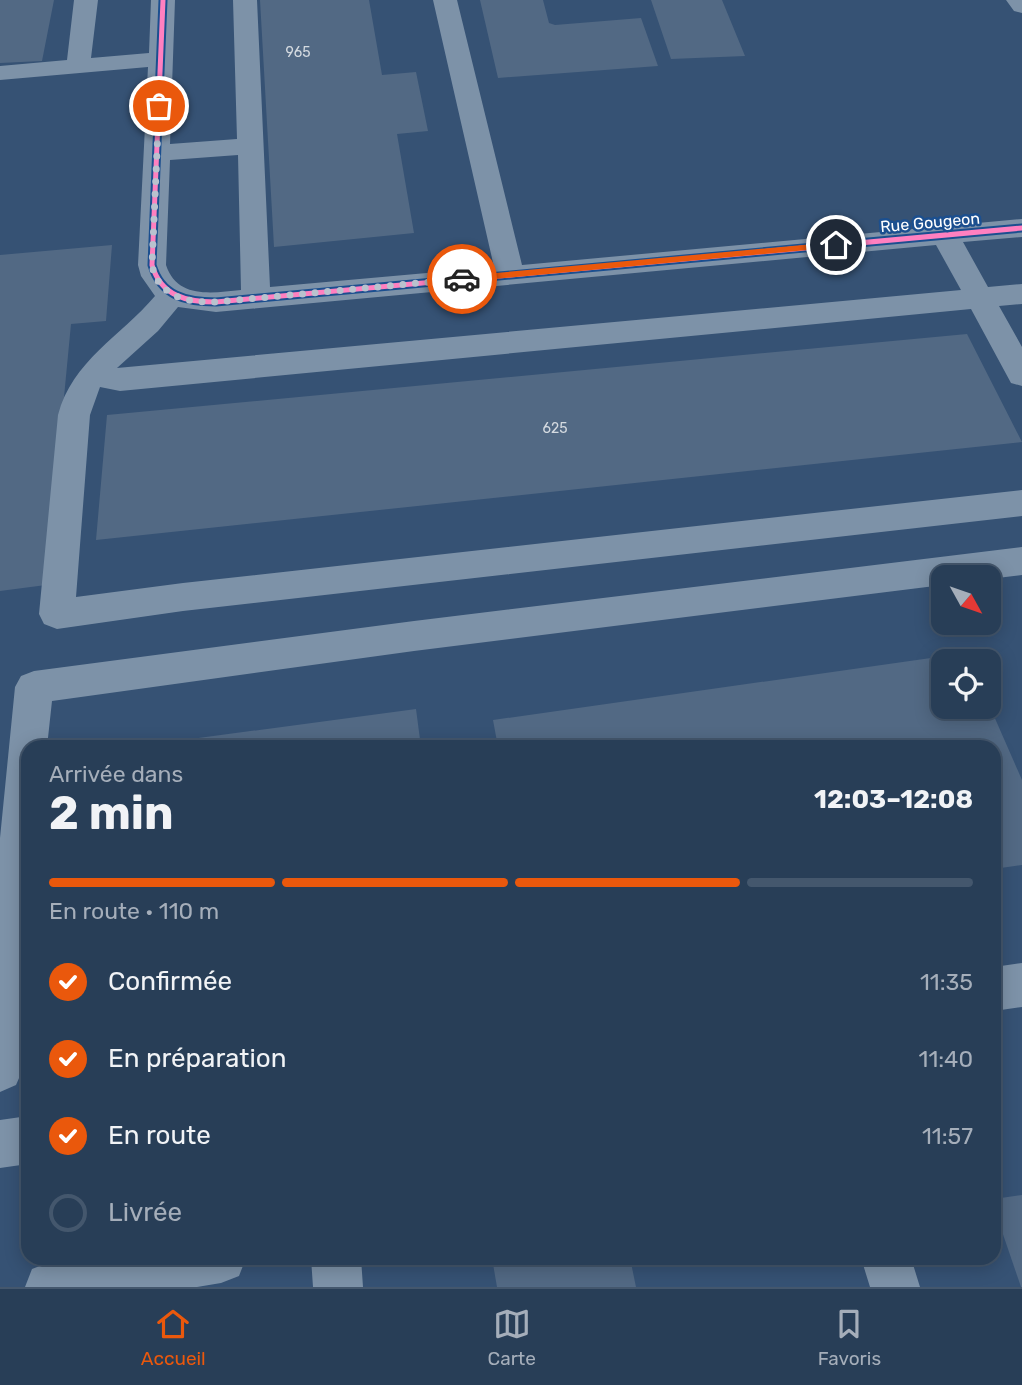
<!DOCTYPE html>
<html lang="fr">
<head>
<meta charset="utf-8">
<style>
	body { margin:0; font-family:Rubik,sans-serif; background:#30455d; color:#f1f3f6; height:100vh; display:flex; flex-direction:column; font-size:26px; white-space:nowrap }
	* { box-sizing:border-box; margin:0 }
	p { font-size:23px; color:#a5aeba }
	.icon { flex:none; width:38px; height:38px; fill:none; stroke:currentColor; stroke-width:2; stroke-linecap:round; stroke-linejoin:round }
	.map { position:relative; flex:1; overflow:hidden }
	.side { position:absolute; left:21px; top:740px; width:980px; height:525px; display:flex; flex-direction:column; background:#283e57; border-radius:21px; box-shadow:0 4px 18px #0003,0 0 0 2px #44576d }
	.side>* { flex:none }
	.needle { width:46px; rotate:130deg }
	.controls { position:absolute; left:931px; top:565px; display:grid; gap:14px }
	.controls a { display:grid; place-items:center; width:70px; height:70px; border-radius:14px; background:#283e57; box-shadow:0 4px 18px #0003,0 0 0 2px #44576d; font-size:35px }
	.pin { position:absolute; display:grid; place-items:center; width:60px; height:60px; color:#fff; margin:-30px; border:4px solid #fff; border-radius:50%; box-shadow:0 2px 7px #0007 }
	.courier { position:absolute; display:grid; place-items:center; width:70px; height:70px; margin:-35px; border:5px solid #ea580c; border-radius:50%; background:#fff; color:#222; box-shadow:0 2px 9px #0007 }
	.head em { font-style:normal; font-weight:700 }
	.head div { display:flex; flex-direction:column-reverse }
	.head { display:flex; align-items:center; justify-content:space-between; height:119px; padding:0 28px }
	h1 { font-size:46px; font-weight:700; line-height:52px }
	.bar { display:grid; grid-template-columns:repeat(4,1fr); gap:10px 7px; align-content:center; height:84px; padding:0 28px }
	.bar i { height:9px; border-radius:5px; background:#44576d }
	.bar .selected { background:#ea580c }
	.bar p { grid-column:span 4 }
	ol { padding:0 28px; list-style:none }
	li { display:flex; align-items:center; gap:21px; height:77px }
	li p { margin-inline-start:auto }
	li .icon { padding:7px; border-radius:50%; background:#ea580c; color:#fff; stroke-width:4 }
	li:last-child { color:#a5aeba }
	li i { width:38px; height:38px; border:4px solid #44576d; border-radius:50% }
	.tabs { display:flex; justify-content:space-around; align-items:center; height:98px; border-top:2px solid #44576d; background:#283e57; font-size:19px; color:#a5aeba }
	.tabs a { display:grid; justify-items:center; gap:4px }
	.tabs .selected { color:#ea580c }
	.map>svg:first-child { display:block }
	.building { fill:#526984 }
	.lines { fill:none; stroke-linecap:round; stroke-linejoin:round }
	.minor { fill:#7d92a8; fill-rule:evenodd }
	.cycleway-casing { stroke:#1b4f8f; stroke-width:9 }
	.cycleway { stroke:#ff80c0; stroke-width:5 }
	.route { fill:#ea580c }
	.done { stroke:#b9c2ce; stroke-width:7; stroke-dasharray:0 12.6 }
	.labels { text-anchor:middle; stroke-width:5; stroke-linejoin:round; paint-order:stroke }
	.number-label { font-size:14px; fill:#d4dae0 }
	.far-street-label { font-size:16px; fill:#fff; stroke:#1b4f8f }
</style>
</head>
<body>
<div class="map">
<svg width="1022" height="1287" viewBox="0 0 1022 1287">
	<rect width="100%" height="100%" fill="#365274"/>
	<!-- building -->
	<path class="building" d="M0 0H54L42 61 0 63Z
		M260 0H369L382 75 416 72 428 131 397 134 414 233 274 247Z
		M480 0H543L549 23 555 25 641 18 658 66 498 78Z
		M651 0H722L745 56 671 59Z
		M112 245 106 321 71 324 46 585 0 591V255Z
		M967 334 1022 442 96 540 107 415Z
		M966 653 970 662H943V707H990L1022 780V865L994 869V747H498L493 720Z
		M416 709 421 747H139V746Z
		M1022 1195V1287H1021L994 1208V1199Z
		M492 1258H630L636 1287H497Z"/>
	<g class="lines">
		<!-- minor -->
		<path class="minor" d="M74 0H98L91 58 149 53 151 0H175L170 144 237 139 233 0H257L270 287 494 267 433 0H457L522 265 1022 219V237L963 242 988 287 1022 284V304L999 306 1022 347V386L1011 383 971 309 120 391 100 387 90 415 76 597 183 583 1022 490V516L183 611 57 629 44 624 39 614 58 415C72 361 121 336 155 296L141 276 138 265 148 67 0 80V66L67 60ZM238 155 241 290C212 293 177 299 166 265L170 160ZM936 245 961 290 117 368 158 331 178 307 216 312Z
			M1006 0H1022V13L1014 11Z
			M1022 547V575L989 579 943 578V585L414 651 52 701 47 747H28V1003L23 1069 16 1085 0 1092V838L15 687 21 676 34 671 414 621Z
			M1022 963V1007L994 1011V967Z
			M28 1116V1164L0 1168V1120Z
			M71 1258H246L239 1276 221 1283 197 1287H25L32 1269 50 1262Z
			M311 1258H361L363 1287H313Z
			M861 1258H911L920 1287H870Z"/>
		<defs>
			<path id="cycleway" d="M163 0 152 265C161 296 186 302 216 302L1022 228"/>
		</defs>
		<!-- cycleway casing -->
		<use href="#cycleway" class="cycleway-casing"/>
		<!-- cycleway -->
		<use href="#cycleway" class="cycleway"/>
	</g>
	<!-- route -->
	<path class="route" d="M836 242 839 243V247L462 282 458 279 462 276Z"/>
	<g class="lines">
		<!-- done -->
		<path class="done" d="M159 106 152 265C158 297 188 303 216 302L462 279"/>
	</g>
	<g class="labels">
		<!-- number labels -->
		<g class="number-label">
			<text x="298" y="57">965</text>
			<text x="555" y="433">625</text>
		</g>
		<!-- far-street labels -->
		<g class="far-street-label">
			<text transform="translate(930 222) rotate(-5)" y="6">Rue Gougeon</text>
		</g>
	</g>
</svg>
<div class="controls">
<a><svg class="needle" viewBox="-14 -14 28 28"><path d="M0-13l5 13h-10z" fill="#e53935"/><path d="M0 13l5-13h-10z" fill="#a5aeba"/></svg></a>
<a><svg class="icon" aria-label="locate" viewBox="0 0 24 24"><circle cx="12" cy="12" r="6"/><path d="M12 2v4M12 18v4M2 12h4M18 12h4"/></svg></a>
</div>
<div class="pin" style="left:159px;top:106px;background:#ea580c"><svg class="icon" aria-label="bag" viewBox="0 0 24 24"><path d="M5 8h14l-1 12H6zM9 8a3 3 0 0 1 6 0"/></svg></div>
<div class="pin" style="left:836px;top:245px;background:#1f2937"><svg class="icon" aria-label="home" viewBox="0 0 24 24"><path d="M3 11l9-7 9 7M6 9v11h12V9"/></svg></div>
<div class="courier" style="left:462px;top:279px"><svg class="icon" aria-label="car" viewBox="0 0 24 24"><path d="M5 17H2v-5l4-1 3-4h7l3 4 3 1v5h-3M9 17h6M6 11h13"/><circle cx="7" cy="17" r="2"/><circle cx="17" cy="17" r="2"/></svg></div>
<section class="side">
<div class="head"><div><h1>2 min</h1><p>Arrivée dans</p></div><em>12:03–12:08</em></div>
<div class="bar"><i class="selected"></i><i class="selected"></i><i class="selected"></i><i></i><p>En route · 110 m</p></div>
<ol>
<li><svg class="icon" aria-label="check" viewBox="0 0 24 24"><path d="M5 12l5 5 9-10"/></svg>Confirmée<p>11:35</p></li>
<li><svg class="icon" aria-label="check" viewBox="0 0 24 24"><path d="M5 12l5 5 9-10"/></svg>En préparation<p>11:40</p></li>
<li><svg class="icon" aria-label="check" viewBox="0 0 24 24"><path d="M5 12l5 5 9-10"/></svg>En route<p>11:57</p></li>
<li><i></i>Livrée</li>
</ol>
</section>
</div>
<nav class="tabs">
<a class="selected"><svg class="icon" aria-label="home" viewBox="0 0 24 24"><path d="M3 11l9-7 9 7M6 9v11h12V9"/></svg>Accueil</a>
<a><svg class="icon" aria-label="map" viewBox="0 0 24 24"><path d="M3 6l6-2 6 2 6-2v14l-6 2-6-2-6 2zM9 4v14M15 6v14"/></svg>Carte</a>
<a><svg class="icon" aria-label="saved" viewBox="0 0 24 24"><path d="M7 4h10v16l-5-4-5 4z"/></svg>Favoris</a>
</nav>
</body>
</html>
